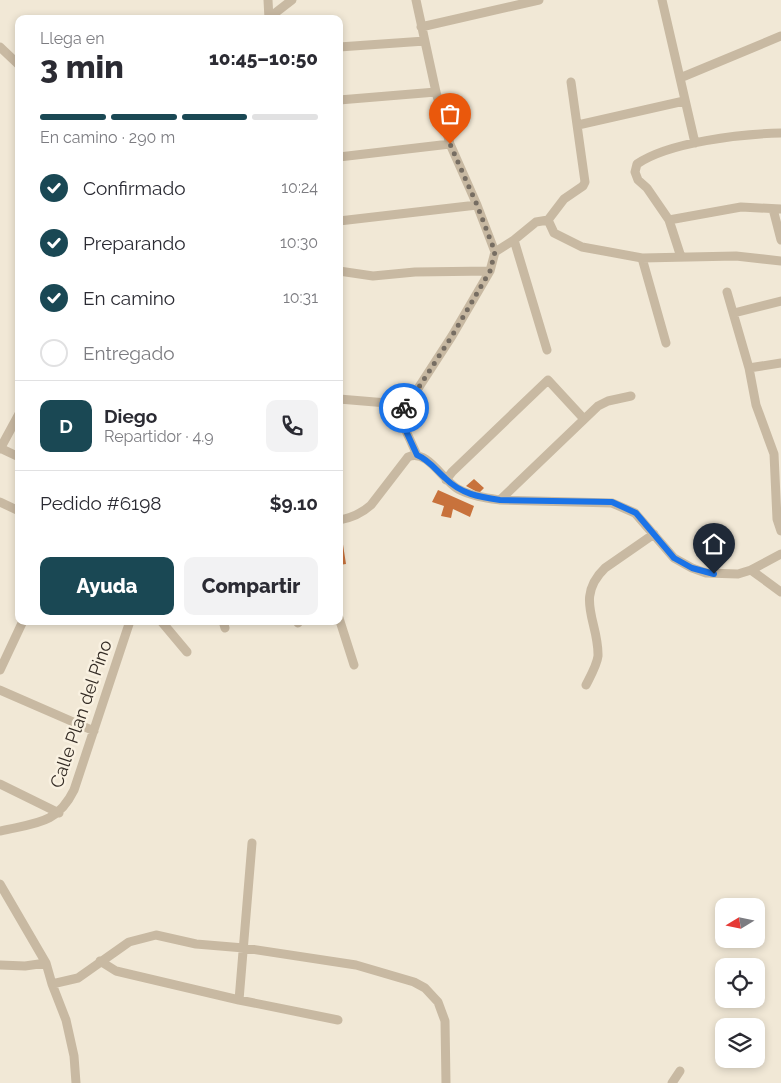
<!DOCTYPE html>
<html lang="es">
<head>
<meta charset="utf-8">
<style>
	body { margin:0; font-family:Raleway,sans-serif; background:#f2f2f3; color:#2b2b33; height:100vh; display:flex; flex-direction:column; font-size:19px; white-space:nowrap }
	* { box-sizing:border-box; margin:0 }
	p { font-size:16px; color:#7c7c81 }
	.icon { flex:none; width:28px; height:28px; fill:none; stroke:currentColor; stroke-width:2; stroke-linecap:round; stroke-linejoin:round }
	.map { position:relative; flex:1; overflow:hidden }
	.drawer { position:absolute; left:15px; top:15px; width:328px; height:610px; display:flex; flex-direction:column; background:#fff; border-radius:10px; box-shadow:0 2px 8px #0003 }
	.drawer>* { flex:none }
	.needle { width:32px; rotate:260deg }
	.buttons { position:absolute; left:715px; top:898px; display:grid; gap:10px }
	.buttons a { display:grid; place-items:center; width:50px; height:50px; border-radius:10px; background:#fff; box-shadow:0 2px 8px #0003; font-size:25px }
	.pin { position:absolute; display:grid; place-items:center; width:42px; height:42px; color:#fff; margin:-51px -21px; border-radius:50% 50% 50% 0; rotate:-45deg; box-shadow:0 0 5px #0007 }
	.pin .icon { rotate:45deg }
	.courier { position:absolute; display:grid; place-items:center; width:50px; height:50px; margin:-25px; border:4px solid #1a73e8; border-radius:50%; background:#fff; color:#222; box-shadow:0 1px 6px #0007 }
	.head em { font-style:normal; font-weight:800 }
	.head div { display:flex; flex-direction:column-reverse }
	.head { display:flex; align-items:center; justify-content:space-between; height:85px; padding:0 25px }
	h1 { font-size:32px; font-weight:800; line-height:38px }
	.bar { display:grid; grid-template-columns:repeat(4,1fr); gap:8px 5px; align-content:center; height:60px; padding:0 25px }
	.bar i { height:6px; border-radius:4px; background:#e1e1e2 }
	.bar .current { background:#1a4854 }
	.bar p { grid-column:span 4 }
	.line { display:flex; align-items:center; gap:12px; padding:0 25px; border-top:1px solid #e1e1e2 }
	.line div { flex:1 }
	.round { display:grid; place-items:center; flex:none; width:52px; height:52px; border-radius:10px; background:#f2f2f3 }
	ol { padding:0 25px; list-style:none }
	li { display:flex; align-items:center; gap:15px; height:55px }
	li p { margin-inline-start:auto }
	li .icon { padding:5px; border-radius:50%; background:#1a4854; color:#fff; stroke-width:4 }
	li:last-child { color:#7c7c81 }
	li i { width:28px; height:28px; border:2px solid #e1e1e2; border-radius:50% }
	.button { display:flex; gap:10px; margin-top:auto; padding:10px 25px }
	.button a { flex:1; height:58px; border-radius:10px; background:#1a4854; color:#fff; font-size:20px; font-weight:800; line-height:58px; text-align:center }
	.button a+a { background:#f2f2f3; color:#2b2b33 }
	.map>svg:first-child { display:block }
	.building { fill:#c8723c }
	.lines { fill:none; stroke-linecap:round; stroke-linejoin:round }
	.minor { stroke:#c8b9a2; stroke-width:9 }
	.done { stroke:#766d62; stroke-width:5; stroke-dasharray:0 9 }
	.route { stroke:#1a73e8; stroke-width:6 }
	.labels { text-anchor:middle; stroke-width:5; stroke-linejoin:round; paint-order:stroke }
	.street-label { font-size:18px; fill:#332b24; stroke:#f9f1e1 }
</style>
</head>
<body>
<div class="map">
<svg width="781" height="1083" viewBox="0 0 781 1083">
	<rect width="100%" height="100%" fill="#f1e8d6"/>
	<!-- building -->
	<path class="building" d="M474 479 484 488 479 493 466 486Z
		M438 490 474 506 470 517 453 509 451 518 441 516 444 506 432 502Z
		M342 538 346 564 339 565V539Z"/>
	<g class="lines">
		<!-- minor -->
		<path class="minor" d="M268 0 269 19
			M416 0 436 92 450 144 477 205 495 252
			M662 0 695 143
			M270 17 292 0
			M421 27 539 0
			M0 47 19 65
			M339 47 425 41
			M680 78 781 36
			M339 100 436 92
			M578 125 684 101
			M339 157 450 144
			M773 209 781 240
			M548 220 554 233 582 247 642 258 736 256 781 261
			M669 220 741 207 781 209
			M339 221 477 205
			M514 240 547 350
			M681 257 669 220 647 188 638 180 635 172 637 164C669 142 741 134 781 133
			M642 258 666 343
			M339 271 373 276 415 272 490 271
			M727 292 749 368 756 405 774 454 777 519 781 531
			M734 313 781 301
			M749 368 781 363
			M339 399 387 403 401 410 406 431 417 455
			M401 410 408 404 452 336 490 271 495 252 514 240 536 222 548 220 564 199 583 186 585 182 571 82
			M0 448 19 457
			M0 449 19 414
			M446 480 452 472 548 380 584 419
			M500 500 598 406 608 401 631 396
			M0 502 19 511
			M339 520C352 518 361 514 371 505L408 457C427 448 443 481 458 489 471 496 486 498 500 500L612 503 635 513 674 558 692 568 706 573 738 574 751 570 781 554
			M751 570 781 592
			M339 618 354 665
			M161 621 187 652
			M223 621 225 628
			M297 621 298 623
			M0 670 23 621
			M586 685C590 677 597 665 598 656 599 622 574 598 605 568L654 534
			M0 690 94 731
			M0 784 59 813
			M0 831C34 823 57 825 74 790L130 621
			M0 884 46 963 52 984 66 1020 74 1056 76 1083
			M100 961 116 971 239 1000 338 1020
			M0 965 25 966 46 963
			M52 984 78 978 129 942 156 935 196 944 244 948 356 965 414 982 425 988 438 1002 445 1021 446 1083
			M239 1000 252 843
			M672 1083 680 1071"/>
	</g>
	<g class="lines">
		<!-- done -->
		<path class="done" d="M404 408 408 404 452 336 490 271 495 252 477 205 450 144"/>
		<!-- route -->
		<path class="route" d="M404 408 401 410 406 431 417 455C429 460 436 470 445 478 461 494 479 497 500 500L612 502 636 513 674 558 692 568 714 574"/>
	</g>
	<g class="labels">
		<!-- street labels -->
		<g class="street-label">
			<text transform="translate(81 714) rotate(-71)" y="6">Calle Plan del Pino</text>
		</g>
	</g>
</svg>
<div class="buttons">
<a><svg class="needle" viewBox="-14 -14 28 28"><path d="M0-13l5 13h-10z" fill="#e53935"/><path d="M0 13l5-13h-10z" fill="#7c7c81"/></svg></a>
<a><svg class="icon" aria-label="locate" viewBox="0 0 24 24"><circle cx="12" cy="12" r="6"/><path d="M12 2v4M12 18v4M2 12h4M18 12h4"/></svg></a>
<a><svg class="icon" aria-label="layers" viewBox="0 0 24 24"><path d="M12 4l9 5-9 5-9-5zM3 14l9 5 9-5"/></svg></a>
</div>
<div class="pin" style="left:450px;top:144px;background:#ea580c"><svg class="icon" aria-label="bag" viewBox="0 0 24 24"><path d="M5 8h14l-1 12H6zM9 8a3 3 0 0 1 6 0"/></svg></div>
<div class="pin" style="left:714px;top:574px;background:#1f2937"><svg class="icon" aria-label="home" viewBox="0 0 24 24"><path d="M3 11l9-7 9 7M6 9v11h12V9"/></svg></div>
<div class="courier" style="left:404px;top:408px"><svg class="icon" aria-label="bike" viewBox="0 0 24 24"><circle cx="6" cy="16" r="4"/><circle cx="18" cy="16" r="4"/><path d="M6 16l4-8h5l3 8M10 8l3 8H6M13 5h3"/></svg></div>
<section class="drawer">
<div class="head"><div><h1>3 min</h1><p>Llega en</p></div><em>10:45–10:50</em></div>
<div class="bar"><i class="current"></i><i class="current"></i><i class="current"></i><i></i><p>En camino · 290 m</p></div>
<ol>
<li><svg class="icon" aria-label="check" viewBox="0 0 24 24"><path d="M5 12l5 5 9-10"/></svg>Confirmado<p>10:24</p></li>
<li><svg class="icon" aria-label="check" viewBox="0 0 24 24"><path d="M5 12l5 5 9-10"/></svg>Preparando<p>10:30</p></li>
<li><svg class="icon" aria-label="check" viewBox="0 0 24 24"><path d="M5 12l5 5 9-10"/></svg>En camino<p>10:31</p></li>
<li><i></i>Entregado</li>
</ol>
<div class="line" style="height:90px"><b class="round" style="background:#1a4854;color:#fff">D</b><div><b>Diego</b><p>Repartidor · 4.9</p></div><a class="round"><svg class="icon" aria-label="phone" viewBox="0 0 24 24"><path d="M5 4h4l2 5-3 2q2 4 5 5l2-3 5 2v4C11 20 4 13 5 4z"/></svg></a></div>
<div class="line" style="height:65px"><div>Pedido #6198</div><b>$9.10</b></div>
<div class="button"><a>Ayuda</a><a>Compartir</a></div>
</section>
</div>
</body>
</html>
